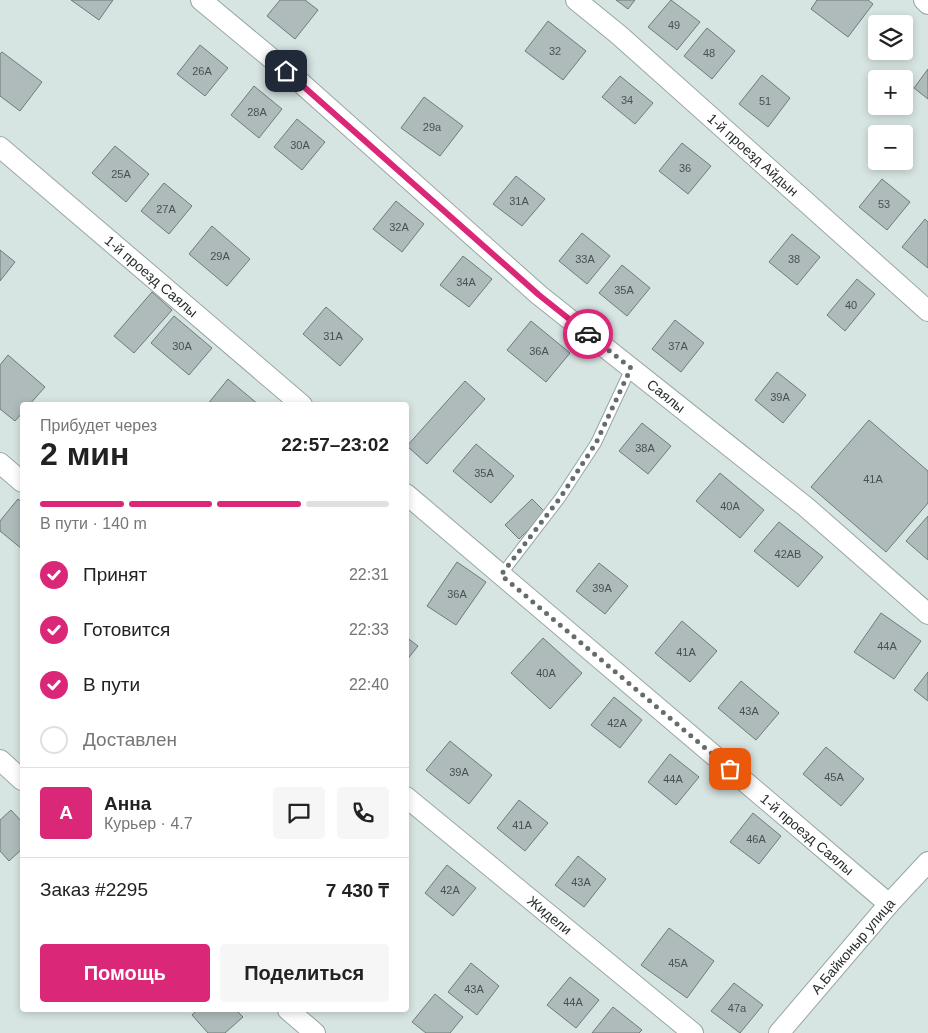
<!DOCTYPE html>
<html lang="ru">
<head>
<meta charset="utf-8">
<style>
	body { margin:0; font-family:Arial,sans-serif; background:#f6f6f6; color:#222; height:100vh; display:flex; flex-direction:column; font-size:19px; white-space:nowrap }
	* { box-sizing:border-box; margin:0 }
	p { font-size:16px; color:#767676 }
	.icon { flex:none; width:28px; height:28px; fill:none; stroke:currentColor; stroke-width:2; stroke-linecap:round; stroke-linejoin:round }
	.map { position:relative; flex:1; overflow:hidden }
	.panel { position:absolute; left:20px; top:402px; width:389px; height:610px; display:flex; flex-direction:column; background:#fff; border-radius:5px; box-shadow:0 2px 8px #0003 }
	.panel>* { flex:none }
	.tools { position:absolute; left:868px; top:15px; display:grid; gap:10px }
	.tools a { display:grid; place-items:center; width:45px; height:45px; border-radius:5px; background:#fff; box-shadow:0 2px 8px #0003; font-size:25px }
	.pin { position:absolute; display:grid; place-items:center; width:42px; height:42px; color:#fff; margin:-21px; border-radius:10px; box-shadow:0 2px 8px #0006 }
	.courier { position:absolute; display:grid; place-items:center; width:50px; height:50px; margin:-25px; border:4px solid #db2777; border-radius:50%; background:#fff; color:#222; box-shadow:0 1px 6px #0007 }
	.summary em { font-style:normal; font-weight:800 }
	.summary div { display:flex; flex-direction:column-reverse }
	.summary { display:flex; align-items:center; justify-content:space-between; height:85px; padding:0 20px }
	h1 { font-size:32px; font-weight:800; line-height:38px }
	.bar { display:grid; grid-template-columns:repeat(4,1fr); gap:8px 5px; align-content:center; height:60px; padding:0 20px }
	.bar i { height:6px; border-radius:4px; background:#e0e0e0 }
	.bar .on { background:#db2777 }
	.bar p { grid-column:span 4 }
	.line { display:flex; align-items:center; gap:12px; padding:0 20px; border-top:1px solid #e0e0e0 }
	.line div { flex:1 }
	.round { display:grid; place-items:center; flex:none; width:52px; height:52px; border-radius:5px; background:#f6f6f6 }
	ol { padding:0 20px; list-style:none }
	li { display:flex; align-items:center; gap:15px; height:55px }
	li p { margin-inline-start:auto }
	li .icon { padding:5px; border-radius:50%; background:#db2777; color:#fff; stroke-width:4 }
	li:last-child { color:#767676 }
	li i { width:28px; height:28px; border:2px solid #e0e0e0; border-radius:50% }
	.primary-button { display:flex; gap:10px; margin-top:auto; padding:10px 20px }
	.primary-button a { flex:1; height:58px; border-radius:5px; background:#db2777; color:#fff; font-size:20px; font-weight:800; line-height:58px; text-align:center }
	.primary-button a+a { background:#f6f6f6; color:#222 }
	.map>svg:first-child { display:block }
	.building { fill:#aebbba; stroke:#6f7b7a }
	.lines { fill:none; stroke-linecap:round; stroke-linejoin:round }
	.service-casing { stroke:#99a6a5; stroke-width:12 }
	.minor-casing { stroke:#99a6a5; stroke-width:22 }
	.service { stroke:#fff; stroke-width:10 }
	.minor { stroke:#fff; stroke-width:20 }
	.done { stroke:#656d6c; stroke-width:5; stroke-dasharray:0 9 }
	.route { stroke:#db2777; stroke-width:6 }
	.labels { text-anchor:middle; stroke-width:4; stroke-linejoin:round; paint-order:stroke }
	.number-label { font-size:11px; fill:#4a5050 }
	.street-label { font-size:14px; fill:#282d2d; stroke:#d6e4e2 }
</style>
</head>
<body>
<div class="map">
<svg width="928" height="1033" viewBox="0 0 928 1033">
	<rect width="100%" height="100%" fill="#d6e4e2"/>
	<!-- building -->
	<path class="building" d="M71 0H113L99 20Z
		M280 0H305L318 10 295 39 267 16Z
		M616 0H635L628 9Z
		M671 0 700 22 677 50 648 27Z
		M817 0H868L873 4 848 37 811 9Z
		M548 21 586 51 563 80 525 51Z
		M707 28 735 51 712 79 684 56Z
		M200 45 228 68 205 96 177 74Z
		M2 52 42 82 20 111 0 96V54Z
		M928 69V99L914 88Z
		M762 75 790 98 768 127 739 104Z
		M620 76 653 103 635 124 602 97Z
		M254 86 282 109 259 138 231 115Z
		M424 97 463 126 440 156 401 128Z
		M297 119 325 142 302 170 274 147Z
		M682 143 711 166 688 194 659 171Z
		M115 146 149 174 126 202 92 173Z
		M516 176 545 199 522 226 493 204Z
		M882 179 910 202 887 230 859 207Z
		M164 183 192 206 169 234 141 211Z
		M396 201 424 224 402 252 373 229Z
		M925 219 928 222V268L902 247Z
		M212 226 250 259 227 286 189 254Z
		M582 233 610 256 587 284 559 261Z
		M792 234 820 257 797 285 769 262Z
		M0 250 15 262 0 281Z
		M463 256 492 279 469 307 440 285Z
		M622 265 650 288 627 316 599 293Z
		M857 279 875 294 845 331 827 315Z
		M152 292 172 310 134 353 114 336Z
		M326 307 363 339 340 366 303 334Z
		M174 316 212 348 189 375 151 343Z
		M675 320 704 343 681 372 652 349Z
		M531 321 570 353 546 382 507 350Z
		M8 355 45 387 29 405H22V413L15 421 0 409V365Z
		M777 372 806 395 783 423 755 400Z
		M228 379 259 405H207Z
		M465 381 485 399 427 464 407 446Z
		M869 420 928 471V503L886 552 811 487Z
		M642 423 671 446 648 474 619 451Z
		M476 444 514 476 491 503 453 471Z
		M720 473 764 510 740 538 696 501Z
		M18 499 22 502V549L0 531V521Z
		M532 499 546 513 519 539 505 525Z
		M928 516V560L906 541Z
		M779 522 823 557 798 587 754 551Z
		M457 562 486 582 456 625 427 606Z
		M599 563 628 586 605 614 576 591Z
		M881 613 921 641 894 679 854 652Z
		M682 621 717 651 690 682 655 653Z
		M406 637 418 646 406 661Z
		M543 638 582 673 550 709 511 673Z
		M928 672V701L914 690Z
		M741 681 779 713 756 740 718 708Z
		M614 697 642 720 620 748 591 725Z
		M450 741 492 775 469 804 426 770Z
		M826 747 864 779 841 806 803 774Z
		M670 754 699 777 676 805 648 782Z
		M519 800 548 823 525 851 497 828Z
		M11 810 22 822V849L9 861 0 851V820Z
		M753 813 781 836 759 864 730 842Z
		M578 856 606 879 584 907 555 885Z
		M447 865 476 888 453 916 425 893Z
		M669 928 714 961 687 998 641 965Z
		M471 963 499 986 477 1015 448 992Z
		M570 977 599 1000 576 1028 547 1005Z
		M734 983 763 1005 740 1033 711 1011Z
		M435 994 463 1017 450 1033H426L412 1022Z
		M613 1007 642 1030 639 1033H592Z
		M197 1010H236L243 1017 225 1033H208L192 1015Z"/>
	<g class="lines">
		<defs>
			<path id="service" d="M501 575 560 498 596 443 631 368"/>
			<g id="minor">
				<path id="s1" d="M201 0 301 83 539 295 806 507 928 614"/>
				<path id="s2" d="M576 0 619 35 928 311"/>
				<path d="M924 0 928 4"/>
				<path id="s3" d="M0 147 302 405"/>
				<path d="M0 463 22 482"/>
				<path id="s4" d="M406 494 889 904"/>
				<path d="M0 760 22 780"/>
				<path id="s5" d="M406 797 693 1033"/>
				<path d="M288 1010 315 1033"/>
				<path id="s6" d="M779 1033 889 904 928 862"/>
			</g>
		</defs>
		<!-- service casing -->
		<use href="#service" class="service-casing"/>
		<!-- minor casing -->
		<use href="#minor" class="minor-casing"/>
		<!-- service -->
		<use href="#service" class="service"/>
		<!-- minor -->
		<use href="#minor" class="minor"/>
	</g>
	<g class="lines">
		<!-- done -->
		<path class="done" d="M588 334 631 368 596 443 560 498 501 575 730 769"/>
		<!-- route -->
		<path class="route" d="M286 71 539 295 588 334"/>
	</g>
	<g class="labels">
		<!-- number labels -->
		<g class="number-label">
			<text x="674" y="29">49</text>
			<text x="555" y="55">32</text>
			<text x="709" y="57">48</text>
			<text x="202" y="75">26А</text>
			<text x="627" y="104">34</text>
			<text x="765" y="105">51</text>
			<text x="257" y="116">28А</text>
			<text x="432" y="131">29а</text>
			<text x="300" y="149">30А</text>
			<text x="685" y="172">36</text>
			<text x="121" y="178">25А</text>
			<text x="519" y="205">31А</text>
			<text x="884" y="208">53</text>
			<text x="166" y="213">27А</text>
			<text x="399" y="231">32А</text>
			<text x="220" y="260">29А</text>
			<text x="585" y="263">33А</text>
			<text x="794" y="263">38</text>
			<text x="466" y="286">34А</text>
			<text x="624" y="294">35А</text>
			<text x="851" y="309">40</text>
			<text x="333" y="340">31А</text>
			<text x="182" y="350">30А</text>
			<text x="678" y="350">37А</text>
			<text x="539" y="355">36А</text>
			<text x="780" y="401">39А</text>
			<text x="645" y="452">38А</text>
			<text x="484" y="477">35А</text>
			<text x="873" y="483">41А</text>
			<text x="730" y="510">40А</text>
			<text x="788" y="558">42АВ</text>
			<text x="602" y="592">39А</text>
			<text x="457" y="598">36А</text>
			<text x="887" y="650">44А</text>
			<text x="686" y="656">41А</text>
			<text x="546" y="677">40А</text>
			<text x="749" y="715">43А</text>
			<text x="617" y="727">42А</text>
			<text x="459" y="776">39А</text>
			<text x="834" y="781">45А</text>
			<text x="673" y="783">44А</text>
			<text x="522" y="829">41А</text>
			<text x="756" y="843">46А</text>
			<text x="581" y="886">43А</text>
			<text x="450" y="894">42А</text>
			<text x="678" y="967">45А</text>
			<text x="474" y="993">43А</text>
			<text x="573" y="1006">44А</text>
			<text x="737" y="1012">47а</text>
		</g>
		<!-- street labels -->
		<g class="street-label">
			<text dy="5" stroke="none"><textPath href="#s2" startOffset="235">1-й проезд Айдын</textPath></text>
			<text dy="5" stroke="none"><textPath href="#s3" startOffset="199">1-й проезд Саялы</textPath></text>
			<text dy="5" stroke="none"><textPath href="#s1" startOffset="611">Саялы</textPath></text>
			<text dy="5" stroke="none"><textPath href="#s4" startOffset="526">1-й проезд Саялы</textPath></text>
			<text dy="5" stroke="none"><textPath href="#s5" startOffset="186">Жидели</textPath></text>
			<text dy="5" stroke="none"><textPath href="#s6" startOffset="114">А.Байконыр улица</textPath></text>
		</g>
	</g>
</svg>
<div class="tools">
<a><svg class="icon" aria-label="layers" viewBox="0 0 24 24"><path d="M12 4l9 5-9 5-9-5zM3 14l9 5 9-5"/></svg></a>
<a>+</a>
<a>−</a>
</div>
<div class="pin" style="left:730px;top:769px;background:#ea580c"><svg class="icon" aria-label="bag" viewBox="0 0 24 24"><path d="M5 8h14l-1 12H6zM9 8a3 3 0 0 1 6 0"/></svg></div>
<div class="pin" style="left:286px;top:71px;background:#1f2937"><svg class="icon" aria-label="home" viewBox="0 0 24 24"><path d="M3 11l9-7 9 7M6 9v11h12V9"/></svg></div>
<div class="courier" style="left:588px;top:334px"><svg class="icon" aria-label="car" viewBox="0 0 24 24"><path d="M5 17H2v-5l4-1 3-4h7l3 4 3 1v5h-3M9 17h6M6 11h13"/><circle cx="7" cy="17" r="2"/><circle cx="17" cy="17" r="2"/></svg></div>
<section class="panel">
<div class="summary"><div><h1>2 мин</h1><p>Прибудет через</p></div><em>22:57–23:02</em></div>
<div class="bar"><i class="on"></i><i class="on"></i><i class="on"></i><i></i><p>В пути · 140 m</p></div>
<ol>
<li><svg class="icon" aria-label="check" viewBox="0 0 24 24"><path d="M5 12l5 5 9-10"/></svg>Принят<p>22:31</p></li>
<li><svg class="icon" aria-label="check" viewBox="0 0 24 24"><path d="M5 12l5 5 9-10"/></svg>Готовится<p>22:33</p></li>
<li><svg class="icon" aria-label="check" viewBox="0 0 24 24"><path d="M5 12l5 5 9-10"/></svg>В пути<p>22:40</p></li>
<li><i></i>Доставлен</li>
</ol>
<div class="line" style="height:90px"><b class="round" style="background:#db2777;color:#fff">А</b><div><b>Анна</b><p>Курьер · 4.7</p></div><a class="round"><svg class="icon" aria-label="chat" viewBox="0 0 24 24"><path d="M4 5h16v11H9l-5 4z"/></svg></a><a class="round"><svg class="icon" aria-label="phone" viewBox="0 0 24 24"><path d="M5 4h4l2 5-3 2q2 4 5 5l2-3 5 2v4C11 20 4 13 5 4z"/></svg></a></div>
<div class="line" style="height:65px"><div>Заказ #2295</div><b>7 430 ₸</b></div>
<div class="primary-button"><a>Помощь</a><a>Поделиться</a></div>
</section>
</div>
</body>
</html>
